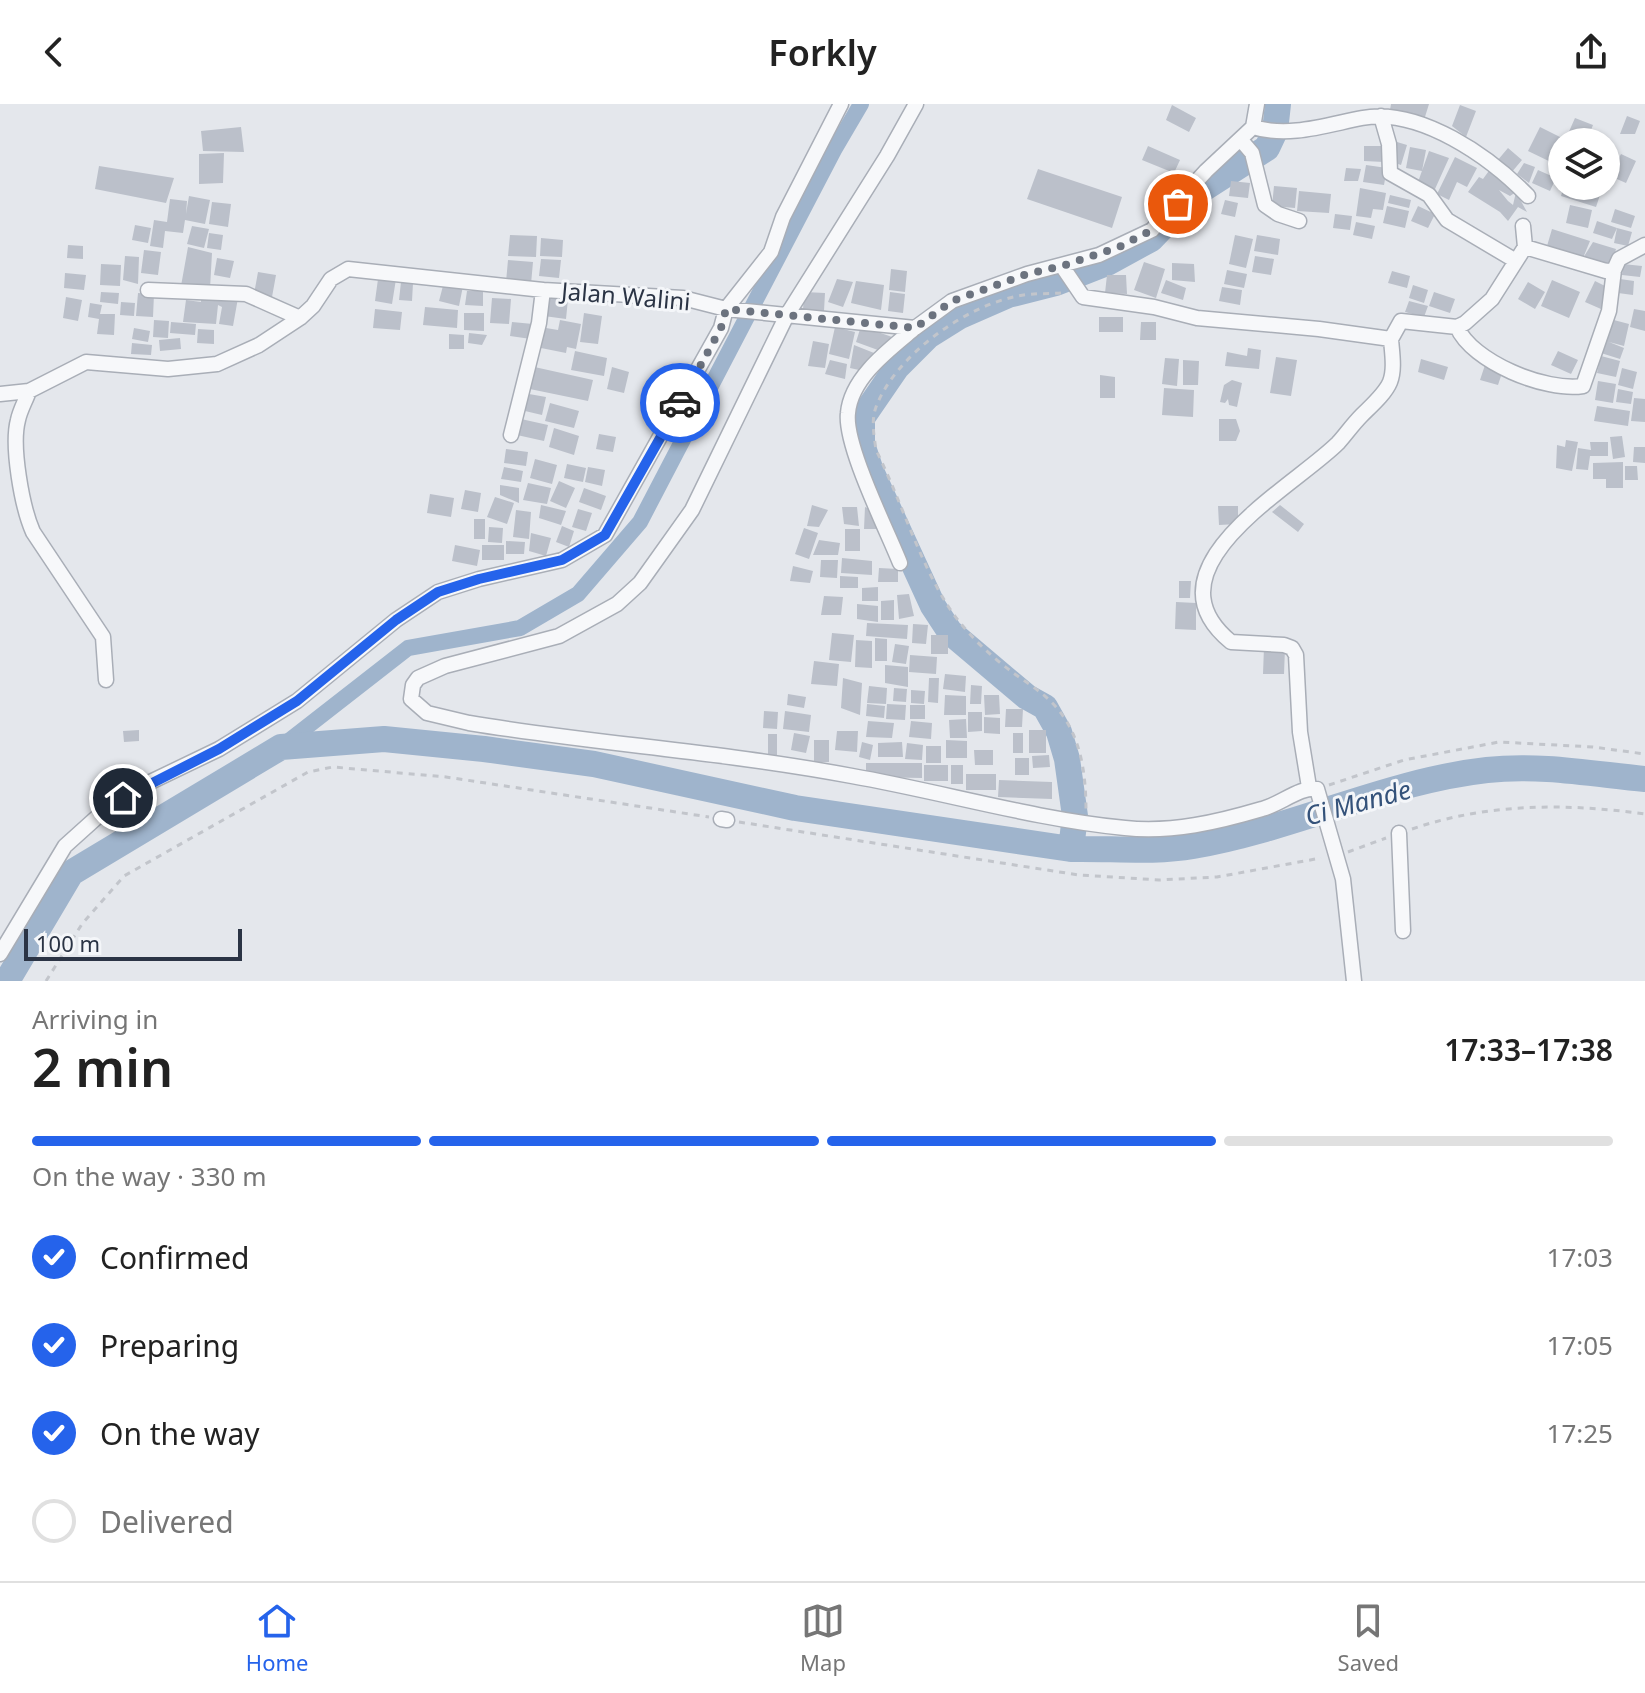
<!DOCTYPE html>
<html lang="en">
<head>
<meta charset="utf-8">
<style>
	body { margin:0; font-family:"Noto Sans",sans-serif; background:#f2f2f2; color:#222; height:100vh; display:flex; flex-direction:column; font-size:30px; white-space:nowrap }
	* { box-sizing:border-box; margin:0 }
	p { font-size:26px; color:#767676 }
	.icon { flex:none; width:44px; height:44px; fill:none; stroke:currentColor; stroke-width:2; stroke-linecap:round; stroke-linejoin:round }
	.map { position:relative; height:877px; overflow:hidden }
	.side { display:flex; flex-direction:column; background:#fff; flex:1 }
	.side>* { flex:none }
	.tools { position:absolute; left:1548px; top:24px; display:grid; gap:16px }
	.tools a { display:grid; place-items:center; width:72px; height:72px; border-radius:50%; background:#fff; box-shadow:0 2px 6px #0004; font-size:40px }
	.scale { position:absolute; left:24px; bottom:20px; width:218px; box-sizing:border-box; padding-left:8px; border:4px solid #2b3445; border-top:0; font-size:22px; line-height:28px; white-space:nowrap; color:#2b3445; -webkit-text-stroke:6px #f4f6f9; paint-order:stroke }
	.pin { position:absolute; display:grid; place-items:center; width:68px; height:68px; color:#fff; margin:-34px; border:4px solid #fff; border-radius:50%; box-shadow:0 2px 8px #0007 }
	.courier { position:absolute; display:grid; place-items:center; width:80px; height:80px; margin:-40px; border:6px solid #2563eb; border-radius:50%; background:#fff; color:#222; box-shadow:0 2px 10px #0007 }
	.headline em { font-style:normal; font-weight:600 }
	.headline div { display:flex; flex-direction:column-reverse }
	.headline { display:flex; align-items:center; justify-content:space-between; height:136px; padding:0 32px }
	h1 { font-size:52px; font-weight:600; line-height:60px }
	.bar { display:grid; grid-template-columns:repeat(4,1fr); gap:12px 8px; align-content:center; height:96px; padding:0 32px }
	.bar i { height:10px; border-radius:6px; background:#e0e0e0 }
	.bar .selected { background:#2563eb }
	.bar p { grid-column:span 4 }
	ol { padding:0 32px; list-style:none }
	li { display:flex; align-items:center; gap:24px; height:88px }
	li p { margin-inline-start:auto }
	li .icon { padding:8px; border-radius:50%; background:#2563eb; color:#fff; stroke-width:4 }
	li:last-child { color:#767676 }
	li i { width:44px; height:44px; border:4px solid #e0e0e0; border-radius:50% }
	header { display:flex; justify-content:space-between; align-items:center; height:104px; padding:0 32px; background:#fff; font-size:36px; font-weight:600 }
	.dock { display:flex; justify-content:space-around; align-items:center; height:112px; border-top:2px solid #e0e0e0; background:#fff; font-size:22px; color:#767676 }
	.dock a { display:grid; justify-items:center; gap:4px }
	.dock .selected { color:#2563eb }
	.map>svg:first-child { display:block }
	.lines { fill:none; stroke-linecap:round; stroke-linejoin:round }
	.canal { stroke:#9fb4cc; stroke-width:16 }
	.river { stroke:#9fb4cc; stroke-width:26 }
	.building { fill:#bbc0ca }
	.minor-casing { stroke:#a9aeb7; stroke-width:17 }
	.path { stroke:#c2c5cb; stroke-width:3; stroke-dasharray:6 6; stroke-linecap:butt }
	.minor { stroke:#f7f8fa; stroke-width:14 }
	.done { stroke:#6c737f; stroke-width:8; stroke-dasharray:0 14.4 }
	.route { stroke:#2563eb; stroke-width:10 }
	.labels { text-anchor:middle; stroke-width:6; stroke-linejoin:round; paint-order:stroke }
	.street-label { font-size:24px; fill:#2b3445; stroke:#f4f6f9 }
	.water-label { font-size:26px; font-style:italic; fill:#34527a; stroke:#f4f6f9 }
</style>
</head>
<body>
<header><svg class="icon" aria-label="back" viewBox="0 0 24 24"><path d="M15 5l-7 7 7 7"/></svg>Forkly<svg class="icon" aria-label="share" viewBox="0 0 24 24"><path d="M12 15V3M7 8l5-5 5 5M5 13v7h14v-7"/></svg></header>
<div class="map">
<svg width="1645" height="877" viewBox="0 0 1645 877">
	<rect width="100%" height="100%" fill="#e4e7ec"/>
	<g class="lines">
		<!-- canal -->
		<path class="canal" d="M281 643 408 544 520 524 578 490 640 418 834 46 861 0"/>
		<!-- river -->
		<path class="river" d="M1071 745C1110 744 1154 749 1193 742 1293 725 1387 677 1487 666 1539 660 1593 670 1645 675
			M7 877 71 769 281 643 384 635 484 645 594 660 795 704 1071 745 1075 712 1067 655 1059 628 1045 603 1027 593 950 528 933 502 871 367 862 340V314L897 263 928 232 960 212 1008 191 1056 179 1107 159 1151 135 1192 92 1267 44 1275 27 1278 0"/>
	</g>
	<!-- building -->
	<path class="building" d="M1391 0H1429L1424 16 1390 6Z
		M1172 1 1196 14 1189 28 1166 16Z
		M1460 1 1476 7 1466 33 1452 22Z
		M1627 12 1640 17 1635 30H1620Z
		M1575 14 1593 21 1586 38 1567 32Z
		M241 23 244 48 203 47 201 27Z
		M1540 23 1570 38H1562V72L1553 68 1557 61 1528 47Z
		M1397 38 1407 41 1401 61 1392 58Z
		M1148 42 1180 56 1174 69 1142 56Z
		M1364 42H1384V58L1364 57Z
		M1410 43 1426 46 1422 67 1406 64Z
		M1508 44 1522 56 1511 69 1497 57Z
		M1429 47 1449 54 1435 85 1418 78Z
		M224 49 223 79 199 80V50Z
		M1621 50 1636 57 1626 79 1610 72Z
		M1455 53 1477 64 1467 83 1457 78 1449 96 1437 90Z
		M1524 59 1535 63 1529 79 1517 70Z
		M1366 61 1387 64 1384 81 1363 78Z
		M99 62 174 74 166 99 95 85Z
		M1346 64 1361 65 1358 77H1344Z
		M1491 64 1516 88 1510 92 1499 86 1508 97 1513 101 1516 88 1527 108 1518 103 1508 117 1500 108 1468 88 1479 73 1483 75Z
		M1038 65 1122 93 1112 124 1027 95Z
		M1538 66 1556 74 1550 87 1532 79Z
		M1231 77 1250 79 1248 94 1229 92Z
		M1274 82 1297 84 1295 104 1272 102Z
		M1564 82 1600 91 1596 103 1561 92Z
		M1360 84 1386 89 1383 106 1373 105 1371 114 1356 112Z
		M1299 87 1331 90 1329 109 1297 107Z
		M1390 91 1411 96 1409 104 1388 99Z
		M189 92 210 96 205 120 185 116 183 129 165 127 163 144 150 142 154 116 167 118 170 95 187 97 186 110Z
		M1225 96 1238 99 1235 113 1221 110Z
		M212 98 231 100 228 123 209 120Z
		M1570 101 1592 106 1588 124 1566 119Z
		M1387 102 1409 107 1405 124 1383 119Z
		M1418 102 1435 110 1428 124 1411 117Z
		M1615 105 1635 112 1631 124 1611 118Z
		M1335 110 1352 112 1350 126 1333 124Z
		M1597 117 1617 124 1612 135 1593 129Z
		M1356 118 1375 122 1372 135 1353 131Z
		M135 121 151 124 148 139 132 136Z
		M192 122 209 125 204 144 187 140Z
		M1617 124 1632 128 1628 142 1614 139Z
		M1552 125 1590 137 1583 154 1547 142Z
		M209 129 223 131 221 146 207 144Z
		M510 131 537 132 536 153 508 152Z
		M1235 131 1253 135 1246 164 1229 160Z
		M1257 131 1280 135 1278 151 1254 147Z
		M541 134 563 136 562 153 540 152Z
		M1593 138 1616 145 1611 162 1583 154Z
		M68 141 83 142V155L67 154Z
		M188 143 212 149 210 185 181 182Z
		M144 146 161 148 158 171 141 169Z
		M125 152 139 153 138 180 123 176Z
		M1255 152 1274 155 1271 171 1252 168Z
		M217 154 234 157 230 174 214 171Z
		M541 155 561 156 559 174 539 172Z
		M508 156 533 158 531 180 506 178Z
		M1144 158 1165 165 1156 194 1134 186Z
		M1172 159 1194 160 1195 178 1172 176Z
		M101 160 121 161 120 182 100 181Z
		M1623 160 1642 162 1640 173 1622 171Z
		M891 165 907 167 905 188 889 186Z
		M1227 166 1247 170 1244 184 1224 180Z
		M1392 167 1410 172 1407 184 1388 179Z
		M258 168 276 171 272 193 254 190Z
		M65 169 86 171 84 186 64 184Z
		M1107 171H1126L1127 190 1105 189Z
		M378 175H396L392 200 375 197Z
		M837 175 853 178 843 203 828 198Z
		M1620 175 1634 177 1633 191 1618 189Z
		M1166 176 1186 184 1183 196 1161 189Z
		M1552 176 1580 188 1569 214 1541 202Z
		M856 177 884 181 881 206 851 199Z
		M1595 177 1611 185 1601 205 1585 198Z
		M401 178 413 179 412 197 399 196Z
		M444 178 463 182 459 202 439 197Z
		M1528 178 1545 188 1535 205 1518 195Z
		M1413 181 1428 186 1424 199 1409 194Z
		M1222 183 1242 186 1240 201 1219 197Z
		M467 187H483V202L465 201Z
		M101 188 119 189 118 200 100 198Z
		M804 188 825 189 824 207 803 206Z
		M890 188 905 190 903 209 888 207Z
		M1434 188 1455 195 1450 209 1429 202Z
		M138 189 154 190 153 213 136 212Z
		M66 193 82 196 78 217 63 214Z
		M546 193 568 195 566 215 544 212Z
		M201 194H238L233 222 219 220 222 203 218 201 216 220 183 218 186 196 201 198Z
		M492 194 511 195 509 220 490 219Z
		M1409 197 1428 202 1424 213 1405 208Z
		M121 198 135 199 134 212 120 211Z
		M90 199 102 201 100 210H115L114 231 97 230 99 215 88 213Z
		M425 203 458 206 457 224 423 221Z
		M375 205 402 208 400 226 373 224Z
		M1634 205 1645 207V227L1630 223Z
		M464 209H484V227L464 226Z
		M584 209 602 212 598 240 580 238Z
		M1099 213H1123V228H1099Z
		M1610 215 1629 220 1624 242 1609 238 1624 244 1620 255 1601 249Z
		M154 216 169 217 168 234 153 233Z
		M560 216 581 220 576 245 567 243 566 249 536 243 540 223 558 226Z
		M171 218 196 220 195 231 170 229Z
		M512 218 533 220 531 235 510 232Z
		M1141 218H1156V236H1140Z
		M861 222 892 233 886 249 856 238Z
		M835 223 855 228 849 255 829 250Z
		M134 224 150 227 148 238 132 235Z
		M198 225 214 226V240L197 239Z
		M469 229 487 231 482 241 468 239Z
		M449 230 464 231V245H449Z
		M180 234 181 245 160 247 159 236Z
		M813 237 829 240 825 264 808 262Z
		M132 239 152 241 151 251 131 250Z
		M854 241 874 249 868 268 850 264Z
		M1248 244 1261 246 1259 265 1225 262 1227 248 1247 252Z
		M575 247 607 254 604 272 571 266Z
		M1558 247 1578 256 1571 270 1551 261Z
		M1601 252 1620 257 1616 273 1597 269Z
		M1276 253 1297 256 1291 292 1270 289Z
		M1165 254 1179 255 1177 282 1162 280Z
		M1421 255 1448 263 1444 276 1418 268Z
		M830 256 847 260 845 275 825 270Z
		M1183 256 1199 257 1198 281H1183Z
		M1485 261 1503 266 1498 281 1480 276Z
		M530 262 593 276 588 297 525 284Z
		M612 263 629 268 624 289 607 285Z
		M1622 264 1637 268 1633 285 1618 281Z
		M1100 271 1115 273V294H1100Z
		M1232 276 1242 279 1237 303 1229 301 1228 295 1225 299 1220 298 1224 281Z
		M1598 277 1616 280 1613 299 1595 296Z
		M1164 284 1194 286 1193 313 1162 311Z
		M1618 285 1633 288 1631 300 1616 298Z
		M529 290 546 293 542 311 525 307Z
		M1634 294 1645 295V318L1631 317Z
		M550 299 579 307 574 324 545 317Z
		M1597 302 1630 307 1628 322 1594 317Z
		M521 315 548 321 544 337 517 331Z
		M1219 315H1236L1240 327 1236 337H1219Z
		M554 324 579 332 574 351 549 343Z
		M599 330 616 333 613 348 596 345Z
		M1622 332 1625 353 1613 355 1610 333Z
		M1566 336 1578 338 1572 367 1556 364 1557 341 1565 343Z
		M1590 338H1608V352H1590L1588 366 1576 365 1578 344 1591 346Z
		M1634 343H1645V359L1633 358Z
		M506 345 528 348 526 362 504 359Z
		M535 355 557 361 552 380 530 374Z
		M1623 358V384H1606V375H1593V359Z
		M567 360 586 364 583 378 564 374Z
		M1625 362H1637L1638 376H1625Z
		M504 363 523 367 521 378 501 375Z
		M588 363 605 366 602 382 585 378Z
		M559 377 575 384 566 404 550 397Z
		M528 379 551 384 547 400 523 396Z
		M500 381 519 384V399L500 391Z
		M584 384 606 392 601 406 579 398Z
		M465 386 481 389 478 408 461 405Z
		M430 390 454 394 451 413 427 409Z
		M495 393 514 399 507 420 487 413Z
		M541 401 566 407 561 421 539 414Z
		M812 401 828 406 819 423 807 422Z
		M1280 401 1304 420 1298 428 1272 408Z
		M1218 402H1238V420L1219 421Z
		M842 403H857L859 422 844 420Z
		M865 403 877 408V425H864Z
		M578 405 592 409 586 427 572 423Z
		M516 406 531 408 529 435 513 433Z
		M474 415H485V435H474Z
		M562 422 574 427 569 443 556 438Z
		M489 423 503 424 502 439 488 438Z
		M804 424 818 429 809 455 795 450Z
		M845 425H860V447H845Z
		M531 429 551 434 546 452 529 447Z
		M819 436 840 439 838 451H813Z
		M506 437 525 438 524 450H506Z
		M455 441 480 446 477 462 452 457Z
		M482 441H504V456H482Z
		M842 454 872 457V471L841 469Z
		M821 456H838L837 474 820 473Z
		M793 462 813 467 810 479 790 477Z
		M879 464 898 465V478H878Z
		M840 472 858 473V484H840Z
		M1179 477H1191L1190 494H1179Z
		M878 483V497H862V484Z
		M909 490 914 512 899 515 897 491Z
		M824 492 843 493 841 511H821Z
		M894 496V516H881V497Z
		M1176 498 1196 499V526L1175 525Z
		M857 500 878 502V518L857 515Z
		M867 519 908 521 907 535 866 532Z
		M913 520 928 521 926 540 912 539Z
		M832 529 854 531 851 558 829 556Z
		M931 531H948V550H931Z
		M875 534 887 535V557H875Z
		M856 536 872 537V564L855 563Z
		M895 540 909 542 906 560 892 558Z
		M1264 543 1285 544 1284 570H1263Z
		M910 551 937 553 936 570 909 568Z
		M814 557 839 560 837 582 811 580Z
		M885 561 908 563V583L885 579Z
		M945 570 966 572 965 588 943 585Z
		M843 574 862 579 860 611 841 604Z
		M929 574H939L938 599 928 598Z
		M971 581 982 582 981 600H970Z
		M869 582 887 584 886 600 867 599Z
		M894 584 907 585 906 598 893 597Z
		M911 586 925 587 924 600 911 599Z
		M788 590 806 593 804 604 787 601Z
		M945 591 966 592V611H944Z
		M984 591H999L1000 610 985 611Z
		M867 600 885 602 884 614 866 612Z
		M887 600 906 601 905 616 886 615Z
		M910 601H925V615H910Z
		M1006 605H1023L1022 623H1005Z
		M764 607 778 608 777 625 763 624Z
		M785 607 811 611 809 628 783 625Z
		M968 608H982V627L968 628Z
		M984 613 1000 614V630L984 629Z
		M966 615 967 634H950L949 616Z
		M868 617 894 619 892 634 866 633Z
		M911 617 932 619 931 635 909 633Z
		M139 626V637L124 638 123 627Z
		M1029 626H1046V649H1029Z
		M837 627H858L857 648 835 646Z
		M794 629 810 632 806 649 791 646Z
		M1013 629H1023V649H1013Z
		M768 630H777V652H768Z
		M814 636H829V658H814Z
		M946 636 967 637V654H946Z
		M862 638 873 641 870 656 859 653Z
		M902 638 903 653H878V639Z
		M907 639 923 641 922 656 905 655Z
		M926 642H941V659H926Z
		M974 646H993V661H975Z
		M1049 651 1050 663 1033 664 1032 652Z
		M1015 654H1029V671H1015Z
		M866 659H922V674L866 673Z
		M924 661H948V677H924Z
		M951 661H963V680H951Z
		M966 670H996V686H966Z
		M999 676 1052 678V695L998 693Z"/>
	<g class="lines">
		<defs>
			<path id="minor" d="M916 0 887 52 787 211 692 406 640 479 617 500 559 532 445 562 418 574 413 581 411 595 427 609 469 619C596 640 725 648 852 672 943 688 1033 715 1125 724 1172 729 1218 718 1262 705 1279 701 1301 682 1317 685L1343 775 1354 877
				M1381 12 1389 40 1390 69 1429 91 1447 116 1516 157
				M1253 23C1289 34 1326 21 1362 14 1420 3 1490 53 1528 92
				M1241 36 1252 49 1265 101 1278 110 1299 117
				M1525 143 1606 167 1614 166 1619 155 1645 141
				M1062 162 1083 193 1154 203 1197 214 1319 225 1391 235 1401 217 1457 223 1465 219 1492 195 1525 143 1523 122
				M148 186 246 190 300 214
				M1457 223C1472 258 1546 288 1583 282L1609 207 1614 166
				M29 287C26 296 20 306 18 316 11 342 22 403 33 428L103 533 106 576
				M0 290 29 287 86 258 168 265 217 260 259 241 300 214 313 202 331 175 348 165 543 186 683 194 726 205 915 224 952 197 1027 170 1099 151 1152 126 1206 67 1253 23 1257 0
				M511 331 539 219 543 186
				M900 459C887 426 844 341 848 309 851 273 890 245 915 224
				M1309 683 1300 628 1296 551 1292 544 1284 541 1231 538C1141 464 1293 384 1338 339 1346 330 1353 320 1362 311 1371 302 1385 290 1390 278 1395 265 1392 249 1391 235
				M721 715 727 716
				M1399 729 1403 827
				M0 850 65 742 105 706 140 683 219 645 297 597 396 516 438 488 479 475 562 456 605 431 721 224 726 205 771 148 783 113 841 0"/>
		</defs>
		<!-- minor casing -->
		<use href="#minor" class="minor-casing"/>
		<!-- path -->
		<path class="path" d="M1061 189C1047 190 1032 189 1018 192 965 202 895 252 876 303 871 317 874 331 876 346 901 396 918 455 948 502 964 527 989 551 1012 568 1027 579 1044 589 1056 603 1081 631 1086 670 1086 707
			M1329 681 1404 656 1499 638 1593 643 1645 650
			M739 718 1079 771 1159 776 1217 773 1321 754
			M1412 725C1488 699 1566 699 1645 710
			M1348 748 1386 734
			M46 877 82 820 124 772 308 668 333 663 446 673 709 713"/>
		<!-- minor -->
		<use href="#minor" class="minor"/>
	</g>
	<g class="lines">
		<!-- done -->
		<path class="done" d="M680 299 721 224 726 205 915 224 952 197 1027 170 1062 162 1119 143 1152 126 1178 100"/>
		<!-- route -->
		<path class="route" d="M123 694 219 645 297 597 396 516 438 488 479 475 562 456 605 431 680 299"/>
	</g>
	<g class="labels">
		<!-- street labels -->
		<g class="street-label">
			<text transform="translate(626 193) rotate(5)" y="8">Jalan Walini</text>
		</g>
		<!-- water labels -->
		<g class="water-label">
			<text transform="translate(1358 699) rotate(-15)" y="9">Ci Mande</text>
		</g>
	</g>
</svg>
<div class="tools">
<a><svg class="icon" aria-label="layers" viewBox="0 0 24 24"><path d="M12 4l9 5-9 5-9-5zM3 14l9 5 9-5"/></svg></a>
</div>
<div class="scale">100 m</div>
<div class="pin" style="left:1178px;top:100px;background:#ea580c"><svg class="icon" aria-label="bag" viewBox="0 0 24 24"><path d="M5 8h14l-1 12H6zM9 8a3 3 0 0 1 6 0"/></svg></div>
<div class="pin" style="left:123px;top:694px;background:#1f2937"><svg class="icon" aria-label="home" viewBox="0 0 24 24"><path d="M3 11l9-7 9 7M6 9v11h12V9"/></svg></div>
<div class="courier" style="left:680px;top:299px"><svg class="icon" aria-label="car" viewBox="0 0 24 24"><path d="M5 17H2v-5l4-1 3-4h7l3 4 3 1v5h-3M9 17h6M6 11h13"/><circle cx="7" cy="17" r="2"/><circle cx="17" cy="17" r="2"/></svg></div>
</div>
<section class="side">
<div class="headline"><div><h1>2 min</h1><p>Arriving in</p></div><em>17:33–17:38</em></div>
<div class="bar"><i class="selected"></i><i class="selected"></i><i class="selected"></i><i></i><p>On the way · 330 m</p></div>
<ol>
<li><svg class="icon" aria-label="check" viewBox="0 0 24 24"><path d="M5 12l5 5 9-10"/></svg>Confirmed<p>17:03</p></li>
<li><svg class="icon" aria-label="check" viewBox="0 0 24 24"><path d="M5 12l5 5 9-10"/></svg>Preparing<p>17:05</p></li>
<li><svg class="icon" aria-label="check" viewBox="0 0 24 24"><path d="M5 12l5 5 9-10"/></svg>On the way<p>17:25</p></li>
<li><i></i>Delivered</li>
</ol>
</section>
<nav class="dock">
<a class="selected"><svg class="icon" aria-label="home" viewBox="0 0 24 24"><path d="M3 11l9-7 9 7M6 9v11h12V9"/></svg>Home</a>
<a><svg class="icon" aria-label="map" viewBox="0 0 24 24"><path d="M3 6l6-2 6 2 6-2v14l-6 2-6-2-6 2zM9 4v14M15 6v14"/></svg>Map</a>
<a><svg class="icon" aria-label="saved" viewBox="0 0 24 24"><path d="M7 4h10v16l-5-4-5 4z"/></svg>Saved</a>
</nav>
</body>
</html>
